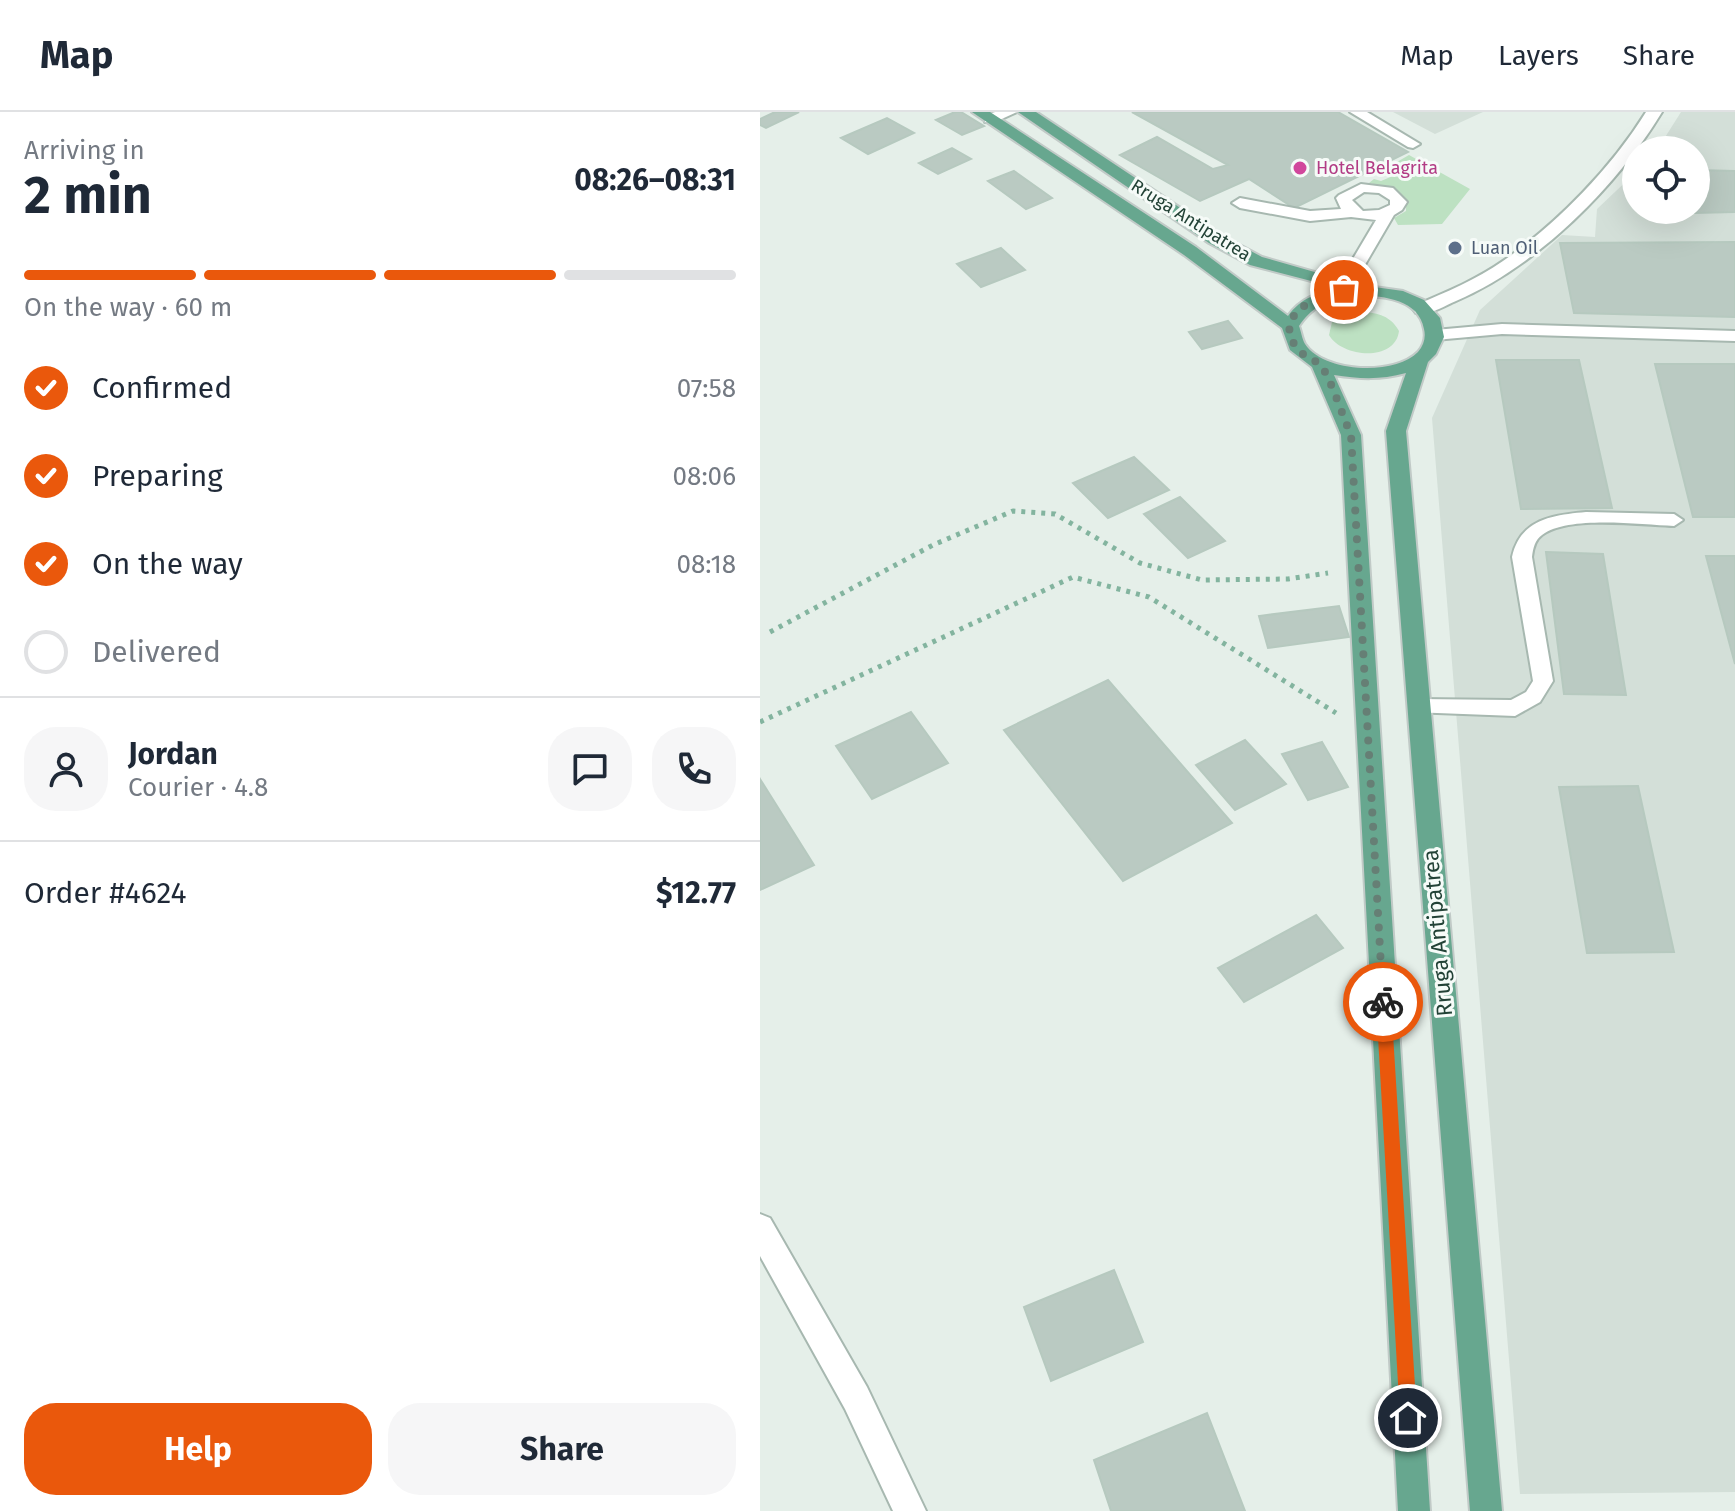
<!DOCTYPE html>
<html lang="en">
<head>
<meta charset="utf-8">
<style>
	body { margin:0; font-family:"Fira Sans",sans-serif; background:#f6f6f7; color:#1f2937; height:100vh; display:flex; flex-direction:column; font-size:30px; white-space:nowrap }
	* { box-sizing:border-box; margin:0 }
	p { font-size:26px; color:#747a83 }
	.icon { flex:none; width:44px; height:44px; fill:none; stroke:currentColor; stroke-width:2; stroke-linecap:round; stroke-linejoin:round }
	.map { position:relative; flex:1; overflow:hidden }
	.side { display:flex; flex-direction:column; background:#fff; width:760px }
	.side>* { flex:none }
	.tools { position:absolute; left:862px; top:24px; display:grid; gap:16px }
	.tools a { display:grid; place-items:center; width:88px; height:88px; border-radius:50%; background:#fff; box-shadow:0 8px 32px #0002; font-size:40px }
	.pin { position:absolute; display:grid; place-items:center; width:68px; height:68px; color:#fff; margin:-34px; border:4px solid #fff; border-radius:50%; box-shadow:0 2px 8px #0007 }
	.courier { position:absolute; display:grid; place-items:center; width:80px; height:80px; margin:-40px; border:6px solid #ea580c; border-radius:50%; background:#fff; color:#222; box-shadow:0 2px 10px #0007 }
	.head em { font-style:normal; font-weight:700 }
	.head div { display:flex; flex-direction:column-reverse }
	.head { display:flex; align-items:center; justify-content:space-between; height:136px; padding:0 24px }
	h1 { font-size:52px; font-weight:700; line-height:60px }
	.bar { display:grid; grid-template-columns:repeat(4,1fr); gap:12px 8px; align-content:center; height:96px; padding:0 24px }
	.bar i { height:10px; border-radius:6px; background:#e0e1e3 }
	.bar .current { background:#ea580c }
	.bar p { grid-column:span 4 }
	.line { display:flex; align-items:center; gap:20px; padding:0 24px; border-top:2px solid #e0e1e3 }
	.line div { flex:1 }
	.round { display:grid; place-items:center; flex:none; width:84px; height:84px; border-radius:32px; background:#f6f6f7 }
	ol { padding:0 24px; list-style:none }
	li { display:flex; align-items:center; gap:24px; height:88px }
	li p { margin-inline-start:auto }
	li .icon { padding:8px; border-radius:50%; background:#ea580c; color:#fff; stroke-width:4 }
	li:last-child { color:#747a83 }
	li i { width:44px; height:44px; border:4px solid #e0e1e3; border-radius:50% }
	.button { display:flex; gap:16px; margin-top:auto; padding:16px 24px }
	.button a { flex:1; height:92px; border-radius:32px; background:#ea580c; color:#fff; font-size:32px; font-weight:700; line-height:92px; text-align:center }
	.button a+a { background:#f6f6f7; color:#1f2937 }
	header { display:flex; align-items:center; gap:48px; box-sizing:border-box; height:112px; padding:0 40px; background:#fff; border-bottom:2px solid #e0e1e3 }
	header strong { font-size:38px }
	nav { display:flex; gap:44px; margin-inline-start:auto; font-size:28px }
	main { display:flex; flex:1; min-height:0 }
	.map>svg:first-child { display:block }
	.built { fill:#d3dfd8 }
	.green { fill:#bde1c2 }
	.building { fill:#bacac2; stroke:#b6c9bf; stroke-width:2 }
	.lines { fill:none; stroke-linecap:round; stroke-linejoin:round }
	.service-casing { stroke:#a7b8b0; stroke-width:4 }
	.minor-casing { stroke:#a7b8b0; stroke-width:4 }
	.tertiary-casing { stroke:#a7b8b0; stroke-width:4 }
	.primary-casing { stroke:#c1cac7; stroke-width:4 }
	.path { stroke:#83b49f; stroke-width:5; stroke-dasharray:4 6; stroke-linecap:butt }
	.service { fill:#fff; fill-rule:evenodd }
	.minor { fill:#fff; fill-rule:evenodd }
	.tertiary { fill:#fff; fill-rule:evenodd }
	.primary { fill:#67a78f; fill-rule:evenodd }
	.route { fill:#ea580c }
	.done { stroke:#667f75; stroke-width:8; stroke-dasharray:0 14.4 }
	.hotel-dot { fill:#d1479c; stroke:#f6fbf8; stroke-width:3 }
	.service-dot { fill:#5c6f8a; stroke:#f6fbf8; stroke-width:3 }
	.labels { text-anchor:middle; stroke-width:6; stroke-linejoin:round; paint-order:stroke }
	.far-hotel-label { font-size:18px; fill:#b23c85; stroke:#f6fbf8; text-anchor:start }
	.far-street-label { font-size:18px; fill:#224236; stroke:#f6fbf8 }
	.far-service-label { font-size:18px; fill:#4e5e75; stroke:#f6fbf8; text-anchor:start }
	.street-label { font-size:22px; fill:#224236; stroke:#f6fbf8 }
</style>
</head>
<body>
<header>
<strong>Map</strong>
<nav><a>Map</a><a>Layers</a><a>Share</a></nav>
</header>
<main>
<section class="side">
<div class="head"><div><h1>2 min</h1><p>Arriving in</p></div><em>08:26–08:31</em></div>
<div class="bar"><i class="current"></i><i class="current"></i><i class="current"></i><i></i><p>On the way · 60 m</p></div>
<ol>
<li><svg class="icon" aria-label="check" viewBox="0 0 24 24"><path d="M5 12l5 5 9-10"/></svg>Confirmed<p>07:58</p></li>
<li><svg class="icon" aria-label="check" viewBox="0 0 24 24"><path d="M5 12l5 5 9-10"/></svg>Preparing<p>08:06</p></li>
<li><svg class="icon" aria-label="check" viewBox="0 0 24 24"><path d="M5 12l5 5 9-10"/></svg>On the way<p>08:18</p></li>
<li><i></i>Delivered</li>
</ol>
<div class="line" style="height:144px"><a class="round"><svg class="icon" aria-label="person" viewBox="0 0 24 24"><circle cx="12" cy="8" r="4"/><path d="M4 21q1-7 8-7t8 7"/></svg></a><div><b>Jordan</b><p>Courier · 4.8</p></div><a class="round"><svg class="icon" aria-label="chat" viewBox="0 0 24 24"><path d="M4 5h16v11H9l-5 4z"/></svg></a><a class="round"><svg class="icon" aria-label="phone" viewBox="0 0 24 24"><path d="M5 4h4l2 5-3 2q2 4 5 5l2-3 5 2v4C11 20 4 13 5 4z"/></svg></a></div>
<div class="line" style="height:104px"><div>Order #4624</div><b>$12.77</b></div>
<div class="button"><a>Help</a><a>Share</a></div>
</section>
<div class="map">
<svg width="975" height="1399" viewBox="0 0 975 1399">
	<rect width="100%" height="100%" fill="#e5efe9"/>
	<!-- built -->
	<path class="built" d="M633 0H723L675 22Z
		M921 0H975V1380L760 1382 672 306 720 198 802 123 835 125 837 97 876 60V98H936V38H897Z"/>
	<!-- green -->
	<path class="green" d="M649 43 710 77 682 112 638 113 634 106 646 99V87L623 74 609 71 614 67 621 69 640 61 630 54Z
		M603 200C618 201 631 204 639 219 635 251 581 245 569 223L572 210 590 201Z"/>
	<!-- building -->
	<path class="building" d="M15 0H39L6 16 0 13V7Z
		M195 0H201L224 14 202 23 176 8Z
		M372 0H578L648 40 534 96 489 67 440 89 360 43 397 25 453 57 468 53Z
		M127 6 154 21 108 42 81 26Z
		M192 36 211 47 178 62 159 51Z
		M936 58 975 59V100L892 102 890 98H936Z
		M254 59 292 86 266 97 228 69Z
		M975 130V205L814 201 800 131Z
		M241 136 265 158 221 175 197 152Z
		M468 209 482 226 442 237 429 220Z
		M736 248H819L852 396 761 397Z
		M895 252H975V405H933Z
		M374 345 409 378 348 406 313 371Z
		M420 385 465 429 428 446 384 402Z
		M786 440 843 442 866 583 804 582Z
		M946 444H975V552Z
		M579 494 589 525 508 536 499 504Z
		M348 568 472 711 363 769 244 618Z
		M151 600 188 651 112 687 76 634Z
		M485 628 526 672 475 698 436 653Z
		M562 630 588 675 548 688 522 642Z
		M0 667 54 753 0 778Z
		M878 674 914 840 827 841 799 675Z
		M556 803 583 836 484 890 458 856Z
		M354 1158 383 1230 291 1269 264 1195Z
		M447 1301 485 1399H351L334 1348Z"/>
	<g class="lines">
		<defs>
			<path id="service" d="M590 0H607L660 32 653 36 648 35Z
				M601 72 633 76 647 90 642 98 634 103 592 175 586 177 578 172 616 108 591 105 550 109 480 96 472 91 480 86 550 99 581 97 576 86 579 83ZM604 80 619 81 630 88V93L619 98 603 99 592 88Z
				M826 400 914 402 923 408 914 414C881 413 809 403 782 423 775 428 773 436 772 445L793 569 780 590 755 604 651 600 648 595 651 590 658 587 751 588 766 580 773 569 752 445C760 407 793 403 826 400Z"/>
			<path id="minor" d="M235 0H257L235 10H225V4Z
				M742 212 975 219V229L742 222 675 228 666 223 675 218Z
				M0 1102 10 1106 107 1275 166 1399H133L85 1297 0 1144Z"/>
			<path id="tertiary" d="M886 0H902C857 74 779 153 696 189 684 194 669 204 656 201L653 197 656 193C686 180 716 168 743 149 797 112 852 55 886 0Z"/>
			<path id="primary" d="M212 0H230L436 135 528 204C541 186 557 181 578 176L490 153 449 131 258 0H276L461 123 502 145 600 173 643 179 664 188 680 206 684 225 676 242 668 250 646 319 742 1399H710L626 319 646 261C621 268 600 267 574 263L601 323 670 1399H638L581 323 552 255 530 238 522 216 424 143ZM586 184C613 183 658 183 664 217 666 225 664 233 658 240 635 264 564 261 545 232 542 227 541 219 539 214 551 196 565 189 586 184Z"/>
		</defs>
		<!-- service casing -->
		<use href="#service" class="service-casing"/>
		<!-- minor casing -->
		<use href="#minor" class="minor-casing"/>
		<!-- tertiary casing -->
		<use href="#tertiary" class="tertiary-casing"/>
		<!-- primary casing -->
		<use href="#primary" class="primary-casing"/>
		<!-- path -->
		<path class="path" d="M10 520 173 433 253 399 295 402 380 451 442 468 528 467 568 461
			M0 610 313 465 389 485 576 601"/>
		<!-- service -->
		<use href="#service" class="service"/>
		<!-- minor -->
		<use href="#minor" class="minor"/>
		<!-- tertiary -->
		<use href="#tertiary" class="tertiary"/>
		<!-- primary -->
		<use href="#primary" class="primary"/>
	</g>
	<!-- route -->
	<path class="route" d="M623 884 631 890 657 1306 654 1312 648 1314 642 1312 640 1306 616 890Z"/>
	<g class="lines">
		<!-- done -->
		<path class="done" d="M584 178C558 183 511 203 537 236 543 245 555 247 561 254 570 264 584 308 591 323L623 890"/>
	</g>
	<!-- markers -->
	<circle class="hotel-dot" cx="540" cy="56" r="8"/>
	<circle class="service-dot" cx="695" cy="136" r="8"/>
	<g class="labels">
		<!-- far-hotel labels -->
		<g class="far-hotel-label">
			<text x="556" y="62">Hotel Belagrita</text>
		</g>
		<!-- far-street labels -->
		<g class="far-street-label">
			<text transform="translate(431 108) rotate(32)" y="6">Rruga Antipatrea</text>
		</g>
		<!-- far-service labels -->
		<g class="far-service-label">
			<text x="711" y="142">Luan Oil</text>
		</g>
		<!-- street labels -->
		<g class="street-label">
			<text transform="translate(677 821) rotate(-95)" y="8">Rruga Antipatrea</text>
		</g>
	</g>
</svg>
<div class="tools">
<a><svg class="icon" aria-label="locate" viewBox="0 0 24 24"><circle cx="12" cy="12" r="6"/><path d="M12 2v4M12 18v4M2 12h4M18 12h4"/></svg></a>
</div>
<div class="pin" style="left:584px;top:178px;background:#ea580c"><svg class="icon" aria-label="bag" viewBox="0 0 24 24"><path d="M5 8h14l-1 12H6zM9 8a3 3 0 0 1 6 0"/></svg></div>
<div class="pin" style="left:648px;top:1306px;background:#1f2937"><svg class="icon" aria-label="home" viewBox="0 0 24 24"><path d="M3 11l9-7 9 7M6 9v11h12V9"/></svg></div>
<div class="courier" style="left:623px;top:890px"><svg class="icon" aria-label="bike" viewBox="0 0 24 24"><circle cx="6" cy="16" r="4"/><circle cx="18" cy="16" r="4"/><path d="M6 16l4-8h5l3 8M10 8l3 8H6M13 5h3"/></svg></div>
</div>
</main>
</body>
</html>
